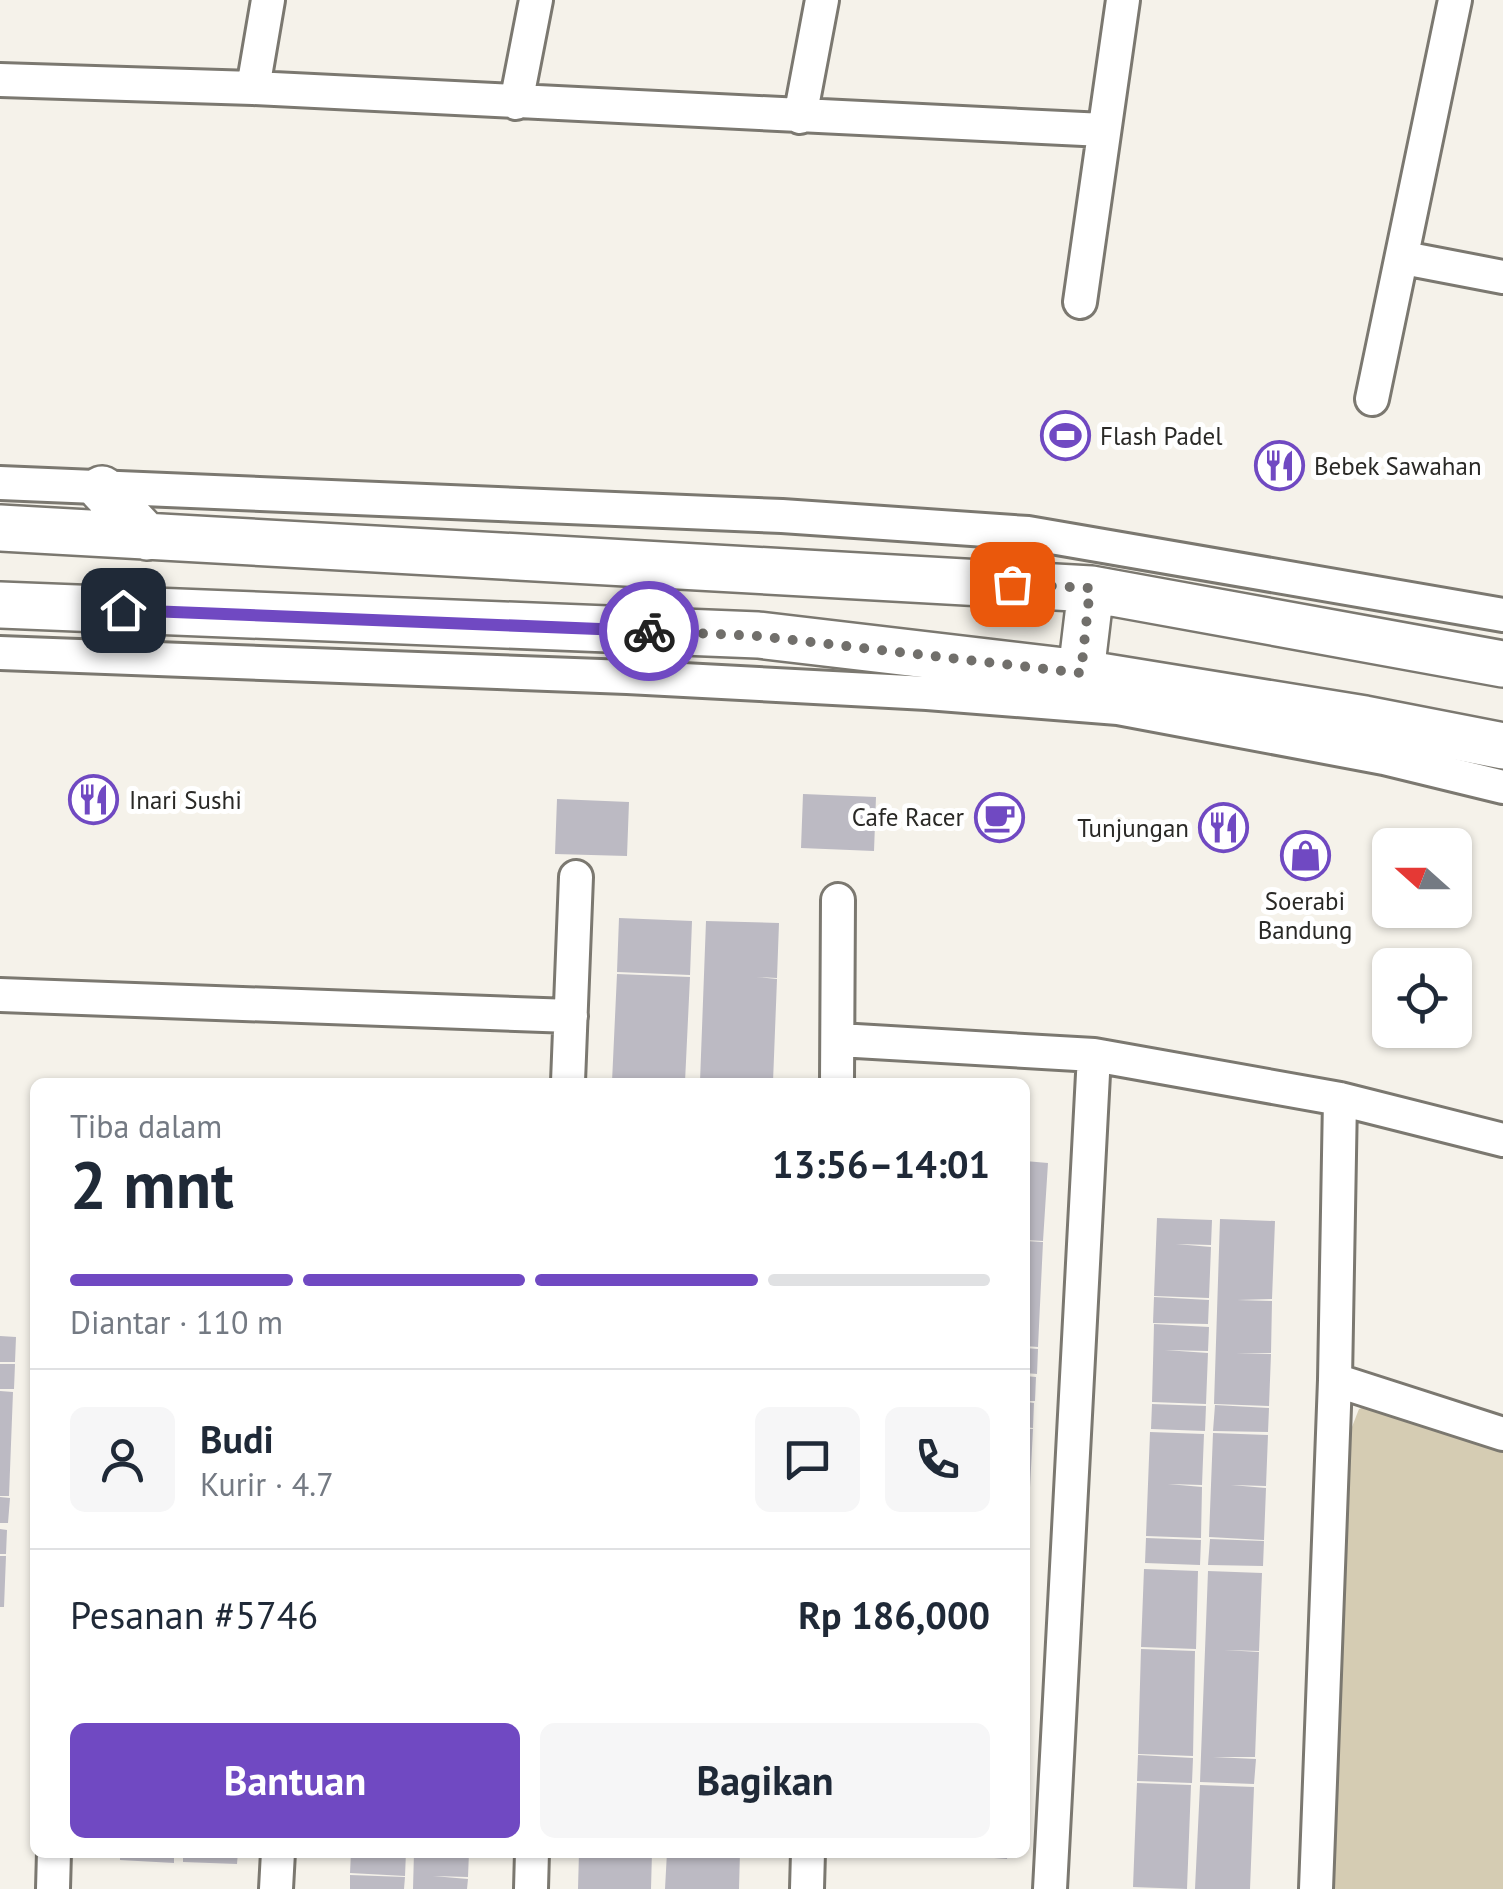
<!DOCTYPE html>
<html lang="id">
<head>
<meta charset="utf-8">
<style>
	body { margin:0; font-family:"PT Sans",sans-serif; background:#f6f6f7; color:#1f2937; height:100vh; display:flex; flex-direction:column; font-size:38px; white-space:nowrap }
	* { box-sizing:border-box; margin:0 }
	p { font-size:32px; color:#747a83 }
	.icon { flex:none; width:55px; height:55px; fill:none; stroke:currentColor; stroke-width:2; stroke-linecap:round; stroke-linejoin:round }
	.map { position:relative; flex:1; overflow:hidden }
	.details { position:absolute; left:30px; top:1078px; width:1000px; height:780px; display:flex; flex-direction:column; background:#fff; border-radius:15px; box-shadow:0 2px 8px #0004 }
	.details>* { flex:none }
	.needle { width:65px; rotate:291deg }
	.buttons { position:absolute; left:1372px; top:828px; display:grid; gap:20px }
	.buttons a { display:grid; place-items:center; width:100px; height:100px; border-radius:15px; background:#fff; box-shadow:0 2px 8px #0004; font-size:50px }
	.pin { position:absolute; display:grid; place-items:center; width:85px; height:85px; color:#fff; margin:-42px; border-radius:20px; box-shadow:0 5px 15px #0006 }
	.courier { position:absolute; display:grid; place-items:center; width:100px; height:100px; margin:-50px; border:8px solid #7049c2; border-radius:50%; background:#fff; color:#222; box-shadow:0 2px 12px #0007 }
	.headline em { font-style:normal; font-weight:800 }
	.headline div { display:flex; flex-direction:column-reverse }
	.headline { display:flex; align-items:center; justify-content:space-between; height:170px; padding:0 40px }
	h1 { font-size:65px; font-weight:800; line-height:75px }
	.bar { display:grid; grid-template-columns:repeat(4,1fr); gap:15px 10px; align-content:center; height:120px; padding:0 40px }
	.bar i { height:12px; border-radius:8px; background:#e0e1e3 }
	.bar .selected { background:#7049c2 }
	.bar p { grid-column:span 4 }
	.line { display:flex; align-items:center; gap:25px; padding:0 40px; border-top:2px solid #e0e1e3 }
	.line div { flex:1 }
	.round { display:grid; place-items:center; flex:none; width:105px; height:105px; border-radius:15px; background:#f6f6f7 }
	.button { display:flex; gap:20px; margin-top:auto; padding:20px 40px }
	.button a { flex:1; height:115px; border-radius:15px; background:#7049c2; color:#fff; font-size:40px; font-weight:800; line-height:115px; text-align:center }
	.button a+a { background:#f6f6f7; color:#1f2937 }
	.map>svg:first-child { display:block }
	.green { fill:#d5ccb3 }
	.building { fill:#bcbac3 }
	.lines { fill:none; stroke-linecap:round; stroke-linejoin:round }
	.street-casing { stroke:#7b7870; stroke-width:38 }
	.secondary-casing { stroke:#7b7870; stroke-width:50 }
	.street { stroke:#fff; stroke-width:32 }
	.secondary { stroke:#fff; stroke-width:45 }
	.done { stroke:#716f6b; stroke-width:10; stroke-dasharray:0 18 }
	.route { stroke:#7049c2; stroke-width:12 }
	.labels { text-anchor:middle; stroke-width:10; stroke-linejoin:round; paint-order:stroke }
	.poi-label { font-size:25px; fill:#2a2926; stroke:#fff; text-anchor:start }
</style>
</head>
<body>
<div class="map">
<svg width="1503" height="1889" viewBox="0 0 1503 1889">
	<rect width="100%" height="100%" fill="#f5f2ea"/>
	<!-- green -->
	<path class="green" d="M1384 1399 1503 1429V1889H1329L1350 1432 1359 1409Z"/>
	<!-- building -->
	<path class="building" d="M803 794 876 797 874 851 801 848Z
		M557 799 629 802 627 856 555 854Z
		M619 918 692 921 690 975 617 972Z
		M706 921 779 923 777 978 756 977 777 979 773 1082H700Z
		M617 974 690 977 685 1082H612Z
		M1025 1161 1048 1163 1043 1241 1025 1240Z
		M1157 1218 1212 1220 1211 1245 1176 1244 1211 1247 1209 1298 1154 1296Z
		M1220 1219 1275 1221 1272 1299 1237 1300 1272 1301 1271 1353H1236L1271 1354 1269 1406 1214 1404Z
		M1025 1241 1043 1242 1038 1347 1025 1346Z
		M1154 1297 1209 1300 1208 1324 1153 1323Z
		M1154 1324 1209 1327 1208 1351 1165 1350 1208 1353 1206 1404 1152 1402Z
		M0 1336 16 1337 15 1362H0Z
		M1025 1348 1038 1349 1037 1374 1025 1373Z
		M0 1364H15L14 1389H0Z
		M1025 1376 1036 1377 1035 1401H1025Z
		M0 1391 13 1392 9 1496H0Z
		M1025 1402 1034 1403 1033 1428 1025 1427Z
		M1152 1404 1206 1406 1205 1431 1151 1429Z
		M1215 1405 1269 1408 1268 1432 1213 1431Z
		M1025 1429H1033L1029 1507H1025Z
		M1150 1432 1204 1434 1202 1485 1168 1484 1202 1487 1201 1538 1146 1536Z
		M1213 1433 1268 1435 1266 1486 1231 1485 1266 1488 1264 1540 1209 1537Z
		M0 1497 10 1498 8 1523H0Z
		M0 1529 7 1530 6 1554H0Z
		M1146 1538 1201 1540 1200 1565 1145 1563Z
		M1210 1539 1264 1541 1263 1566 1208 1565Z
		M0 1556H6L4 1607H0Z
		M1144 1569 1198 1571 1196 1649 1141 1647Z
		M1208 1571 1262 1573 1259 1651 1224 1650 1259 1652 1255 1757H1213L1256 1759 1254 1784 1200 1782Z
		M1141 1649 1195 1651 1193 1756 1138 1754Z
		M1138 1755 1193 1758 1192 1783 1137 1781Z
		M1137 1783 1191 1785 1187 1889 1133 1887Z
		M1200 1785 1254 1787 1250 1889H1195Z
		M120 1852H174V1863L120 1860Z
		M183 1852H238L237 1864 183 1862Z
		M351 1852H406L405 1876 350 1873Z
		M414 1852H469L468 1877 433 1876 468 1879 467 1889H413Z
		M579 1852H652L651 1889H578Z
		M667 1852H740L739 1889H665Z
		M955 1852H1008L1007 1859 955 1855Z
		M350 1875 405 1877 404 1889H350Z"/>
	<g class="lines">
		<defs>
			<path id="street" d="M0 80 253 88 1104 130
				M253 88 268 0
				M516 103 536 0
				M800 117 822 0
				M1404 258 1503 277
				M1080 302 1123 0
				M1372 399 1455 0
				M0 483 782 516 1028 533 1503 615
				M0 653 627 677 927 693 1118 708 1384 758 1503 787
				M0 995 571 1016
				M839 1040 1094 1055 1340 1099 1503 1140
				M568 1082 576 877
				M837 1082 838 900
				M1335 1380 1503 1434
				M53 1889 54 1852
				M276 1889 278 1852
				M531 1889 532 1852
				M807 1889 808 1852
				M1050 1889 1094 1055
				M1316 1889 1335 1380 1340 1099"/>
			<path id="secondary" d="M102 489 147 537
				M0 528 1091 589 1503 664
				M0 605 758 635 1081 673 1365 719 1503 746
				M1081 673 1091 589"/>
		</defs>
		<!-- street casing -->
		<use href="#street" class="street-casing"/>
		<!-- secondary casing -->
		<use href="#secondary" class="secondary-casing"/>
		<!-- street -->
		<use href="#street" class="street"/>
		<!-- secondary -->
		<use href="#secondary" class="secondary"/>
	</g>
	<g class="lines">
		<!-- done -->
		<path class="done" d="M649 631 758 636 1081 673 1090 588 1012 584"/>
		<!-- route -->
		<path class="route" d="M123 610 649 631"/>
	</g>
	<!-- icons -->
	<defs>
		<symbol id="stadium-ring" viewBox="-11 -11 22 22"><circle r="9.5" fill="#fff" stroke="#7049c2" stroke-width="1.5"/><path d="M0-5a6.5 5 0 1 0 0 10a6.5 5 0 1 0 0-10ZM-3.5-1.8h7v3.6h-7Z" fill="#7049c2"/></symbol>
		<symbol id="restaurant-ring" viewBox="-11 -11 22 22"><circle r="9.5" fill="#fff" stroke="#7049c2" stroke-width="1.5"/><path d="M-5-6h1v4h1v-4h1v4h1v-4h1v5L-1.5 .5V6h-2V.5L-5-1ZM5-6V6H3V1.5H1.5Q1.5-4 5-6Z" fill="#7049c2"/></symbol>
		<symbol id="cafe-ring" viewBox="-11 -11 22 22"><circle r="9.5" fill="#fff" stroke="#7049c2" stroke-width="1.5"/><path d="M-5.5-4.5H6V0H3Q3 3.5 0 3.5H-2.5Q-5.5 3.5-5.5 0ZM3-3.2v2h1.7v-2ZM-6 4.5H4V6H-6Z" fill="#7049c2"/></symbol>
		<symbol id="shop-ring" viewBox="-11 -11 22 22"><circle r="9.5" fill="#fff" stroke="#7049c2" stroke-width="1.5"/><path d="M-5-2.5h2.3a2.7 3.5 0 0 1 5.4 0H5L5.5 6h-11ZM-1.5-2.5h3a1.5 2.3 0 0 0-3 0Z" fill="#7049c2"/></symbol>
	</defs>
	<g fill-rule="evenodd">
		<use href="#stadium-ring" x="1038" y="408" width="55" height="55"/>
		<use href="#restaurant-ring" x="1252" y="438" width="55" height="55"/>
		<use href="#restaurant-ring" x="66" y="772" width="55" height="55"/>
		<use href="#cafe-ring" x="972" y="790" width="55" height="55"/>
		<use href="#restaurant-ring" x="1196" y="800" width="55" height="55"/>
		<use href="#shop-ring" x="1278" y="828" width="55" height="55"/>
	</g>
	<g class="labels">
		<!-- poi labels -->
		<g class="poi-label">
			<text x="1100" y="445">Flash Padel</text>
			<text x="1314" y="475">Bebek Sawahan</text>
			<text x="129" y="809">Inari Sushi</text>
			<text x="964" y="826" text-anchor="end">Cafe Racer</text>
			<text x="1189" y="837" text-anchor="end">Tunjungan</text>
			<text x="1305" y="910" text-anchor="middle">Soerabi<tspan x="1305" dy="29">Bandung</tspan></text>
		</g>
	</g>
</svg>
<div class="buttons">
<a><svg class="needle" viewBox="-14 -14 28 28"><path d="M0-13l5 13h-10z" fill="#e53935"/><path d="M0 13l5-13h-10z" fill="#747a83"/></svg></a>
<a><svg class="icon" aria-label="locate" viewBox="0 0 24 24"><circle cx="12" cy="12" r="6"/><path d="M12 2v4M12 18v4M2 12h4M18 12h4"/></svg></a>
</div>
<div class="pin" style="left:1012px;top:584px;background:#ea580c"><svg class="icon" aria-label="bag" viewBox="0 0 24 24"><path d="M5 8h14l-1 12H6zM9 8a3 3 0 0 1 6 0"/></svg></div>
<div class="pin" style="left:123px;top:610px;background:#1f2937"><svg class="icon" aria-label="home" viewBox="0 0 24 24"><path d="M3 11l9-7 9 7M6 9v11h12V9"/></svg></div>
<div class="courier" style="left:649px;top:631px"><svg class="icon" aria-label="bike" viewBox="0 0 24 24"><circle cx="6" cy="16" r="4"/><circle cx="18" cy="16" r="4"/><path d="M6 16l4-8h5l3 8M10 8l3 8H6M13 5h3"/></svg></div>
<section class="details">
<div class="headline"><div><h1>2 mnt</h1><p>Tiba dalam</p></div><em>13:56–14:01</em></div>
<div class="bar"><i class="selected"></i><i class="selected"></i><i class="selected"></i><i></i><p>Diantar · 110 m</p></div>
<div class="line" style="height:180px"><a class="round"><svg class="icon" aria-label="person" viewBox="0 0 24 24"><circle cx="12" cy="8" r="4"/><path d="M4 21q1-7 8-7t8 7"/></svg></a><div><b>Budi</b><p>Kurir · 4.7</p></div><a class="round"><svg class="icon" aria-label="chat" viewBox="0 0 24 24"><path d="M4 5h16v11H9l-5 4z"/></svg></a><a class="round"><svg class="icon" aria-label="phone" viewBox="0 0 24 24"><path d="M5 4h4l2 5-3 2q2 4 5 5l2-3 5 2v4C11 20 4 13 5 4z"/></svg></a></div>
<div class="line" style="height:130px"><div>Pesanan #5746</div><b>Rp 186,000</b></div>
<div class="button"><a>Bantuan</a><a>Bagikan</a></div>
</section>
</div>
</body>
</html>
